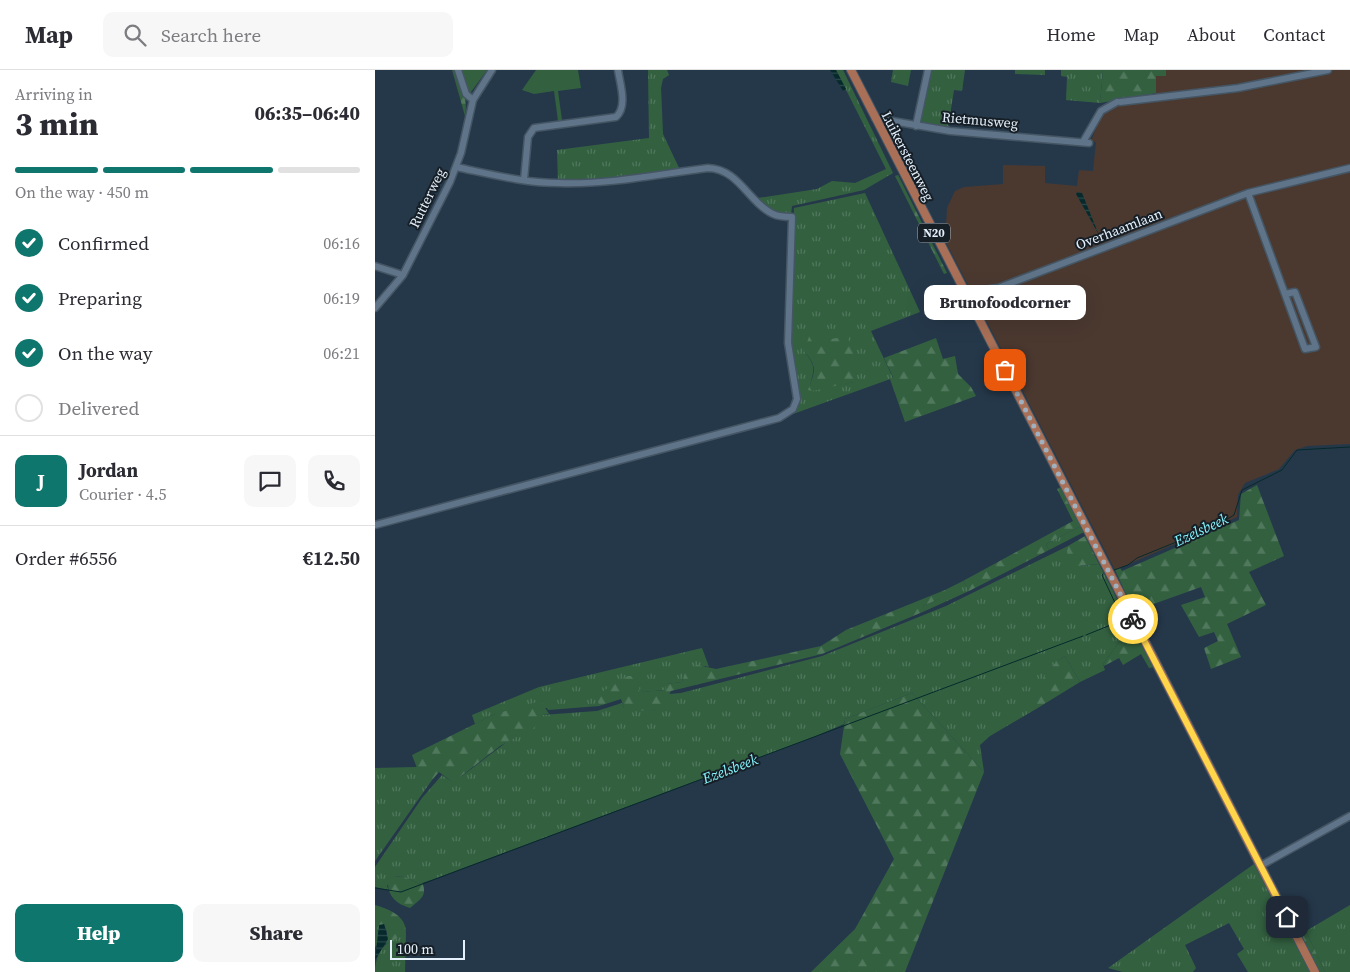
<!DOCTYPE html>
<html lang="en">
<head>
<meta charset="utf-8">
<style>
	body { margin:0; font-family:"Source Serif 4",serif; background:#f7f7f7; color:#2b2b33; height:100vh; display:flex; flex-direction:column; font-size:19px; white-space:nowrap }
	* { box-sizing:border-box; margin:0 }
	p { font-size:16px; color:#7c7c81 }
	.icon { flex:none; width:28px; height:28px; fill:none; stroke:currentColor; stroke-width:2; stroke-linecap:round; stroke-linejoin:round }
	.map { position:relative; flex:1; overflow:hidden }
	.drawer { display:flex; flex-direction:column; background:#fff; width:375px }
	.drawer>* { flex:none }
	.scale { position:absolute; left:15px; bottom:12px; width:75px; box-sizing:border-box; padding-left:5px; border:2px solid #e4f0fc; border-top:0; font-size:14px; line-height:18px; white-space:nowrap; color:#e4f0fc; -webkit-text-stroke:4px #161e26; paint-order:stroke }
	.pin { position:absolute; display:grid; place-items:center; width:42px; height:42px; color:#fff; margin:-21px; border-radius:10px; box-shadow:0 2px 8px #0006 }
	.courier { position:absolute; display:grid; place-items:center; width:50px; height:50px; margin:-25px; border:4px solid #ffd54a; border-radius:50%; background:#fff; color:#222; box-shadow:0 1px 6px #0007 }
	.bubble { position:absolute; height:35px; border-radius:10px; background:#fff; box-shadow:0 5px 20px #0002; font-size:16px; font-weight:800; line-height:35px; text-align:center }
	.summary em { font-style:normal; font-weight:800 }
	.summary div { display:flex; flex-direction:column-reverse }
	.summary { display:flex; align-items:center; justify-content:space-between; height:85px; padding:0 15px }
	h1 { font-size:32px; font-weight:800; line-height:38px }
	.bar { display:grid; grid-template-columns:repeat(4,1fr); gap:8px 5px; align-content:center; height:60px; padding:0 15px }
	.bar i { height:6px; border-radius:4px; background:#e1e1e2 }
	.bar .current { background:#0f766e }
	.bar p { grid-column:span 4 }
	.line { display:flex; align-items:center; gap:12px; padding:0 15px; border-top:1px solid #e1e1e2 }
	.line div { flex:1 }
	.round { display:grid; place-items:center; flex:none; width:52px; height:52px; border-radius:10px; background:#f7f7f7 }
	ol { padding:0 15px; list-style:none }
	li { display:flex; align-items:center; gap:15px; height:55px }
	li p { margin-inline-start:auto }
	li .icon { padding:5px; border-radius:50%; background:#0f766e; color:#fff; stroke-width:4 }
	li:last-child { color:#7c7c81 }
	li i { width:28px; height:28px; border:2px solid #e1e1e2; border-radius:50% }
	.primary-button { display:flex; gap:10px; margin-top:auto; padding:10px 15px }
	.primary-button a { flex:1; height:58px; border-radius:10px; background:#0f766e; color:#fff; font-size:20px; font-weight:800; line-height:58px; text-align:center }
	.primary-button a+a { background:#f7f7f7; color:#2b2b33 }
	header { display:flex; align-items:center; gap:30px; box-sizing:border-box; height:70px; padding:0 25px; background:#fff; border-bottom:1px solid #e1e1e2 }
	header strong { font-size:24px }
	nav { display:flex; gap:28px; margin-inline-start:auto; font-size:18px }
	.search { width:350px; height:45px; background:#f7f7f7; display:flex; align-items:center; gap:12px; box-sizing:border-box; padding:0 18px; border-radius:10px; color:#7c7c81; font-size:19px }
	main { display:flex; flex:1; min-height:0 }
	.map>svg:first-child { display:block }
	.industrial { fill:#4b3930 }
	.grass { fill:url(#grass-tufts); fill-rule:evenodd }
	.forest { fill:url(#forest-firs) }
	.park { fill:#336140 }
	.water { fill:url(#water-rules) }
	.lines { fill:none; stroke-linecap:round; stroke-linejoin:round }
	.stream { stroke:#062a2c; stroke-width:1 }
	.minor-casing { stroke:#445564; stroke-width:9 }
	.major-casing { stroke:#445564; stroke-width:10 }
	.minor { stroke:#5f7488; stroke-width:6 }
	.major { stroke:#a97057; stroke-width:8 }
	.done { stroke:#a1b0be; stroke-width:5; stroke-dasharray:0 9 }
	.route { stroke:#ffd54a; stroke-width:6 }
	.labels { text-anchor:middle; stroke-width:4; stroke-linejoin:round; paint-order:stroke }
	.shield { fill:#161e26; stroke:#a6b1bc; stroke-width:1 }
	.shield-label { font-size:12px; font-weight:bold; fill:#e4f0fc }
	.street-label { font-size:14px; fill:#e4f0fc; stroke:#161e26 }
	.water-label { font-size:15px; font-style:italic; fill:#87f7ff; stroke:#161e26 }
</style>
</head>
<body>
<header>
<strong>Map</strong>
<div class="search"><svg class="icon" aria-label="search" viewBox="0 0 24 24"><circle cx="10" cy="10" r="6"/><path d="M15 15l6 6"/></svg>Search here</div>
<nav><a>Home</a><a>Map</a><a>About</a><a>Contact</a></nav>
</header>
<main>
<section class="drawer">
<div class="summary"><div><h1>3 min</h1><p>Arriving in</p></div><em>06:35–06:40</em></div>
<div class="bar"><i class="current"></i><i class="current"></i><i class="current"></i><i></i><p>On the way · 450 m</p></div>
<ol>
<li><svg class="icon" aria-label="check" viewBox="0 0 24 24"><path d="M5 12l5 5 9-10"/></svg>Confirmed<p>06:16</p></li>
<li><svg class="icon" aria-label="check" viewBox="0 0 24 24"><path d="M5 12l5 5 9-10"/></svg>Preparing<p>06:19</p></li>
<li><svg class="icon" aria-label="check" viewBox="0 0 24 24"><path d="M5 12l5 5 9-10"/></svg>On the way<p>06:21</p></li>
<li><i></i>Delivered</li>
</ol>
<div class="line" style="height:90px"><b class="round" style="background:#0f766e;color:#fff">J</b><div><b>Jordan</b><p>Courier · 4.5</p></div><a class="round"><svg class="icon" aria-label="chat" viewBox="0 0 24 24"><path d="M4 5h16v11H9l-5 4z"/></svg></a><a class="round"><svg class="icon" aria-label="phone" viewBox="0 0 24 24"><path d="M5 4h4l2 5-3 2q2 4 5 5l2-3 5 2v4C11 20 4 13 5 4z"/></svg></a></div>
<div class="line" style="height:65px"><div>Order #6556</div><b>€12.50</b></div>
<div class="primary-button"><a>Help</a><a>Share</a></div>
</section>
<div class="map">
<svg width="975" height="902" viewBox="0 0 975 902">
	<defs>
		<pattern id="grass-tufts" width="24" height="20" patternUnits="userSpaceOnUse" patternTransform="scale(1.25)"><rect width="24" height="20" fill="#336140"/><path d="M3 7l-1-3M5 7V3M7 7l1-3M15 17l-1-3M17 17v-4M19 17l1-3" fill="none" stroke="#50785c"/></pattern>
		<pattern id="forest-firs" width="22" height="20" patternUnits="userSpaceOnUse" patternTransform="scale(1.25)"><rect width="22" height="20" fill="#336140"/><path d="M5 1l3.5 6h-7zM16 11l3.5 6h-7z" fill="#50785c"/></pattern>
		<pattern id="water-rules" width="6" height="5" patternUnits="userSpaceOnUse" patternTransform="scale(1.25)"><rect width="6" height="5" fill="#062a2c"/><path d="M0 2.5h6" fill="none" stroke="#2a494c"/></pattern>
	</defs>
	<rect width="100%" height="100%" fill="#25384a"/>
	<!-- industrial -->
	<path class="industrial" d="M791 0H975V374L932 376 920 380 904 399 870 413 863 425 862 447 740 500 562 155H571L572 138 580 121 589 117 628 114V95L670 96V113L702 116 704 100 718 101 721 72 716 71 726 46 734 37 781 31V6H790Z"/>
	<!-- grass -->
	<path class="grass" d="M273 0H292L294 5 288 9 286 18 288 64 305 100 208 113 183 112 182 80 274 68Z
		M461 0H468L518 103 489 120 417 136 416 145 400 144 383 128 442 119 457 111 480 113 511 99Z
		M518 0H536L533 16 516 12Z
		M557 0H590L587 21 579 20 573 58 545 53Z
		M640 0H670V5L640 4Z
		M686 0H728L725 33 691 30 692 7 686 6Z
		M490 123 545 242 496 261 518 308 418 344 422 336 415 272 419 138ZM429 281 479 312 434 320C438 300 443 298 429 281Z
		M706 456 709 462 674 480 671 474Z
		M693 476V484L706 496 724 494 756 556 728 594 730 600 705 612 690 586C672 596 660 620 661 639L615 666 605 675 609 702 537 623 470 649 469 654 441 666 59 809 44 814 30 807 19 806 12 816 14 820 0 817V797L47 728 67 705 76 711 87 706 141 665 150 662 167 645 222 641 247 633 249 638 284 641 294 624 306 623 447 586 571 536Z
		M588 511 594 521 550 541 548 536 572 525 570 520Z
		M327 578 334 597 330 596 310 602 307 612 292 614 291 620 265 622 264 618C252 619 229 615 223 627L224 636 173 640 172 638 120 644 100 654 97 645 164 617Z
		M42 697 47 710H57L0 791V698Z
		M879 794 935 902H873L862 884 869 879 854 853 810 875 821 898 818 902H748L733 898Z
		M975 835V902H950L931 861Z
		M31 861 30 902H0C0 891 4 879 13 873 19 868 26 868 31 861Z"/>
	<!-- forest -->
	<path class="forest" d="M77 0H82C87 16 93 30 90 46Z
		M728 0H791V6H781V23L725 33Z
		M523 105 572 203 569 204 520 106Z
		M436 261 445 262 446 271 472 266 483 295 479 312 437 321 433 320C440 301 443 297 429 281Z
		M561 268 568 289 580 286 583 304 596 317 601 326 530 352 515 309 518 307 509 288Z
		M882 415 909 486 874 502 891 535 852 554 866 587 836 599 829 578 843 571 839 562 824 567 806 535 830 527 826 517 759 541 740 500 745 498 747 501 864 450 866 424Z
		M686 417 706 456 671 474 674 480 594 521 588 511 698 451 682 419Z
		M710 466 724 494 702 496 692 486 693 476Z
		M570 520 573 525 548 536 550 541 447 584 296 621 285 641 254 640 249 638 246 629 224 636 222 627 225 623 253 606H256L262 613 265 622 291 620V614L307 612 310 602 322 595 341 599 446 576 471 560Z
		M756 556 779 597 774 598 766 584 748 595 744 588 729 596 728 594Z
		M690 586 705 612 661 639C659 619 672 596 690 586Z
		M537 623 609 702 530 902H436L480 859 519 789 465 684 470 649Z
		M162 632 167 633 174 644 167 645 160 657 125 676 80 711H76L64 702 57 710 47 711 37 685 120 644Z
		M18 806 30 807 44 814 47 812C53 826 45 829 35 838 22 834 13 827 13 813Z
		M0 835C13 839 30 845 31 861L28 865 11 874 12 862 9 854 3 863 4 874 0 877Z
		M931 861 950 902H945L925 864Z"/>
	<!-- park -->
	<path class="park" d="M85 0H112L96 22H93Z
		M161 0H203L206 18 183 21 187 50 183 51 179 21 159 24 147 20Z"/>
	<!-- water -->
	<path class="water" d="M455 0H461L471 19 468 21Z
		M702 122 707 123 724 165 701 124Z
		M9 854 13 869 0 890 4 855Z"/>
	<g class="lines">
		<!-- stream -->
		<path class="stream" d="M739 500 753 495 762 488 843 455 859 445 867 420 907 400 922 380 975 377
			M711 565 748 550 727 505 728 504
			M0 818 26 822 708 566"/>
		<defs>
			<path id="minor" d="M83 0 91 24 98 30
				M745 32 863 18 953 0
				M500 48 575 61 714 73
				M541 56 553 0
				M708 72 726 41 742 32
				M149 110 153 67 159 58 241 47C253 36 245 14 243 0
				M873 123 930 279 941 277 920 222 910 224
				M0 196 28 205
				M590 223 622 218
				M596 234 623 218 873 123 975 98
				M0 238 28 205 75 112 86 83 98 30 117 0
				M0 455 404 348 418 339 422 329 413 273 417 147C411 147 404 147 398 144 373 132 364 99 333 98 284 104 233 115 184 113 149 113 115 104 81 97
				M885 796 975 746"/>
			<path id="major" d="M476 0 940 902"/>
		</defs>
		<!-- minor casing -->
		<use href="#minor" class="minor-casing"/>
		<!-- major casing -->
		<use href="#major" class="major-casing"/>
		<!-- minor -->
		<use href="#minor" class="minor"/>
		<!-- major -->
		<use href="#major" class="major"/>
	</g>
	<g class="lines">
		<!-- done -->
		<path class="done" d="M630 300 758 549"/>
		<!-- route -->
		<path class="route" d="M758 549 912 847"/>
	</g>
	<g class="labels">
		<!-- shield labels -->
		<rect class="shield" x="543" y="153.5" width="32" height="19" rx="4"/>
		<g class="shield-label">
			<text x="559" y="167">N20</text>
		</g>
		<!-- street labels -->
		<g class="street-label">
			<text transform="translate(605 50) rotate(5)" y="5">Rietmusweg</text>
			<text transform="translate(533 86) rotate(63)" y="5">Luikersteenweg</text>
			<text transform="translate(52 128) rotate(-64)" y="5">Rutterweg</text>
			<text transform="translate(744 159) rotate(-21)" y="5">Overhaamlaan</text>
		</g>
		<!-- water labels -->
		<g class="water-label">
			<text transform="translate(826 460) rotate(-25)" y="5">Ezelsbeek</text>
			<text transform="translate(355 699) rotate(-21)" y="5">Ezelsbeek</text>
		</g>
	</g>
</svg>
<div class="scale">100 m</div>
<div class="pin" style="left:630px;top:300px;background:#ea580c"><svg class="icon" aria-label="bag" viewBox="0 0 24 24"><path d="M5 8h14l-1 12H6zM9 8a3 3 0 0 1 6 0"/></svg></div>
<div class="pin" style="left:912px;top:847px;background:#1f2937"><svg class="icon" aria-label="home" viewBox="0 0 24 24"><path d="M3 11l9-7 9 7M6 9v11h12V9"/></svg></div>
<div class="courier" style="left:758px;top:549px"><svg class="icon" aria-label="bike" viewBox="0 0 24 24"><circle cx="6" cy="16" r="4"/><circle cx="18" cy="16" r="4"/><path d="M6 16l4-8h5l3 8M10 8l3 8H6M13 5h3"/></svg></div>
<div class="bubble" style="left:549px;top:215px;width:162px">Brunofoodcorner</div>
</div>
</main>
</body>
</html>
